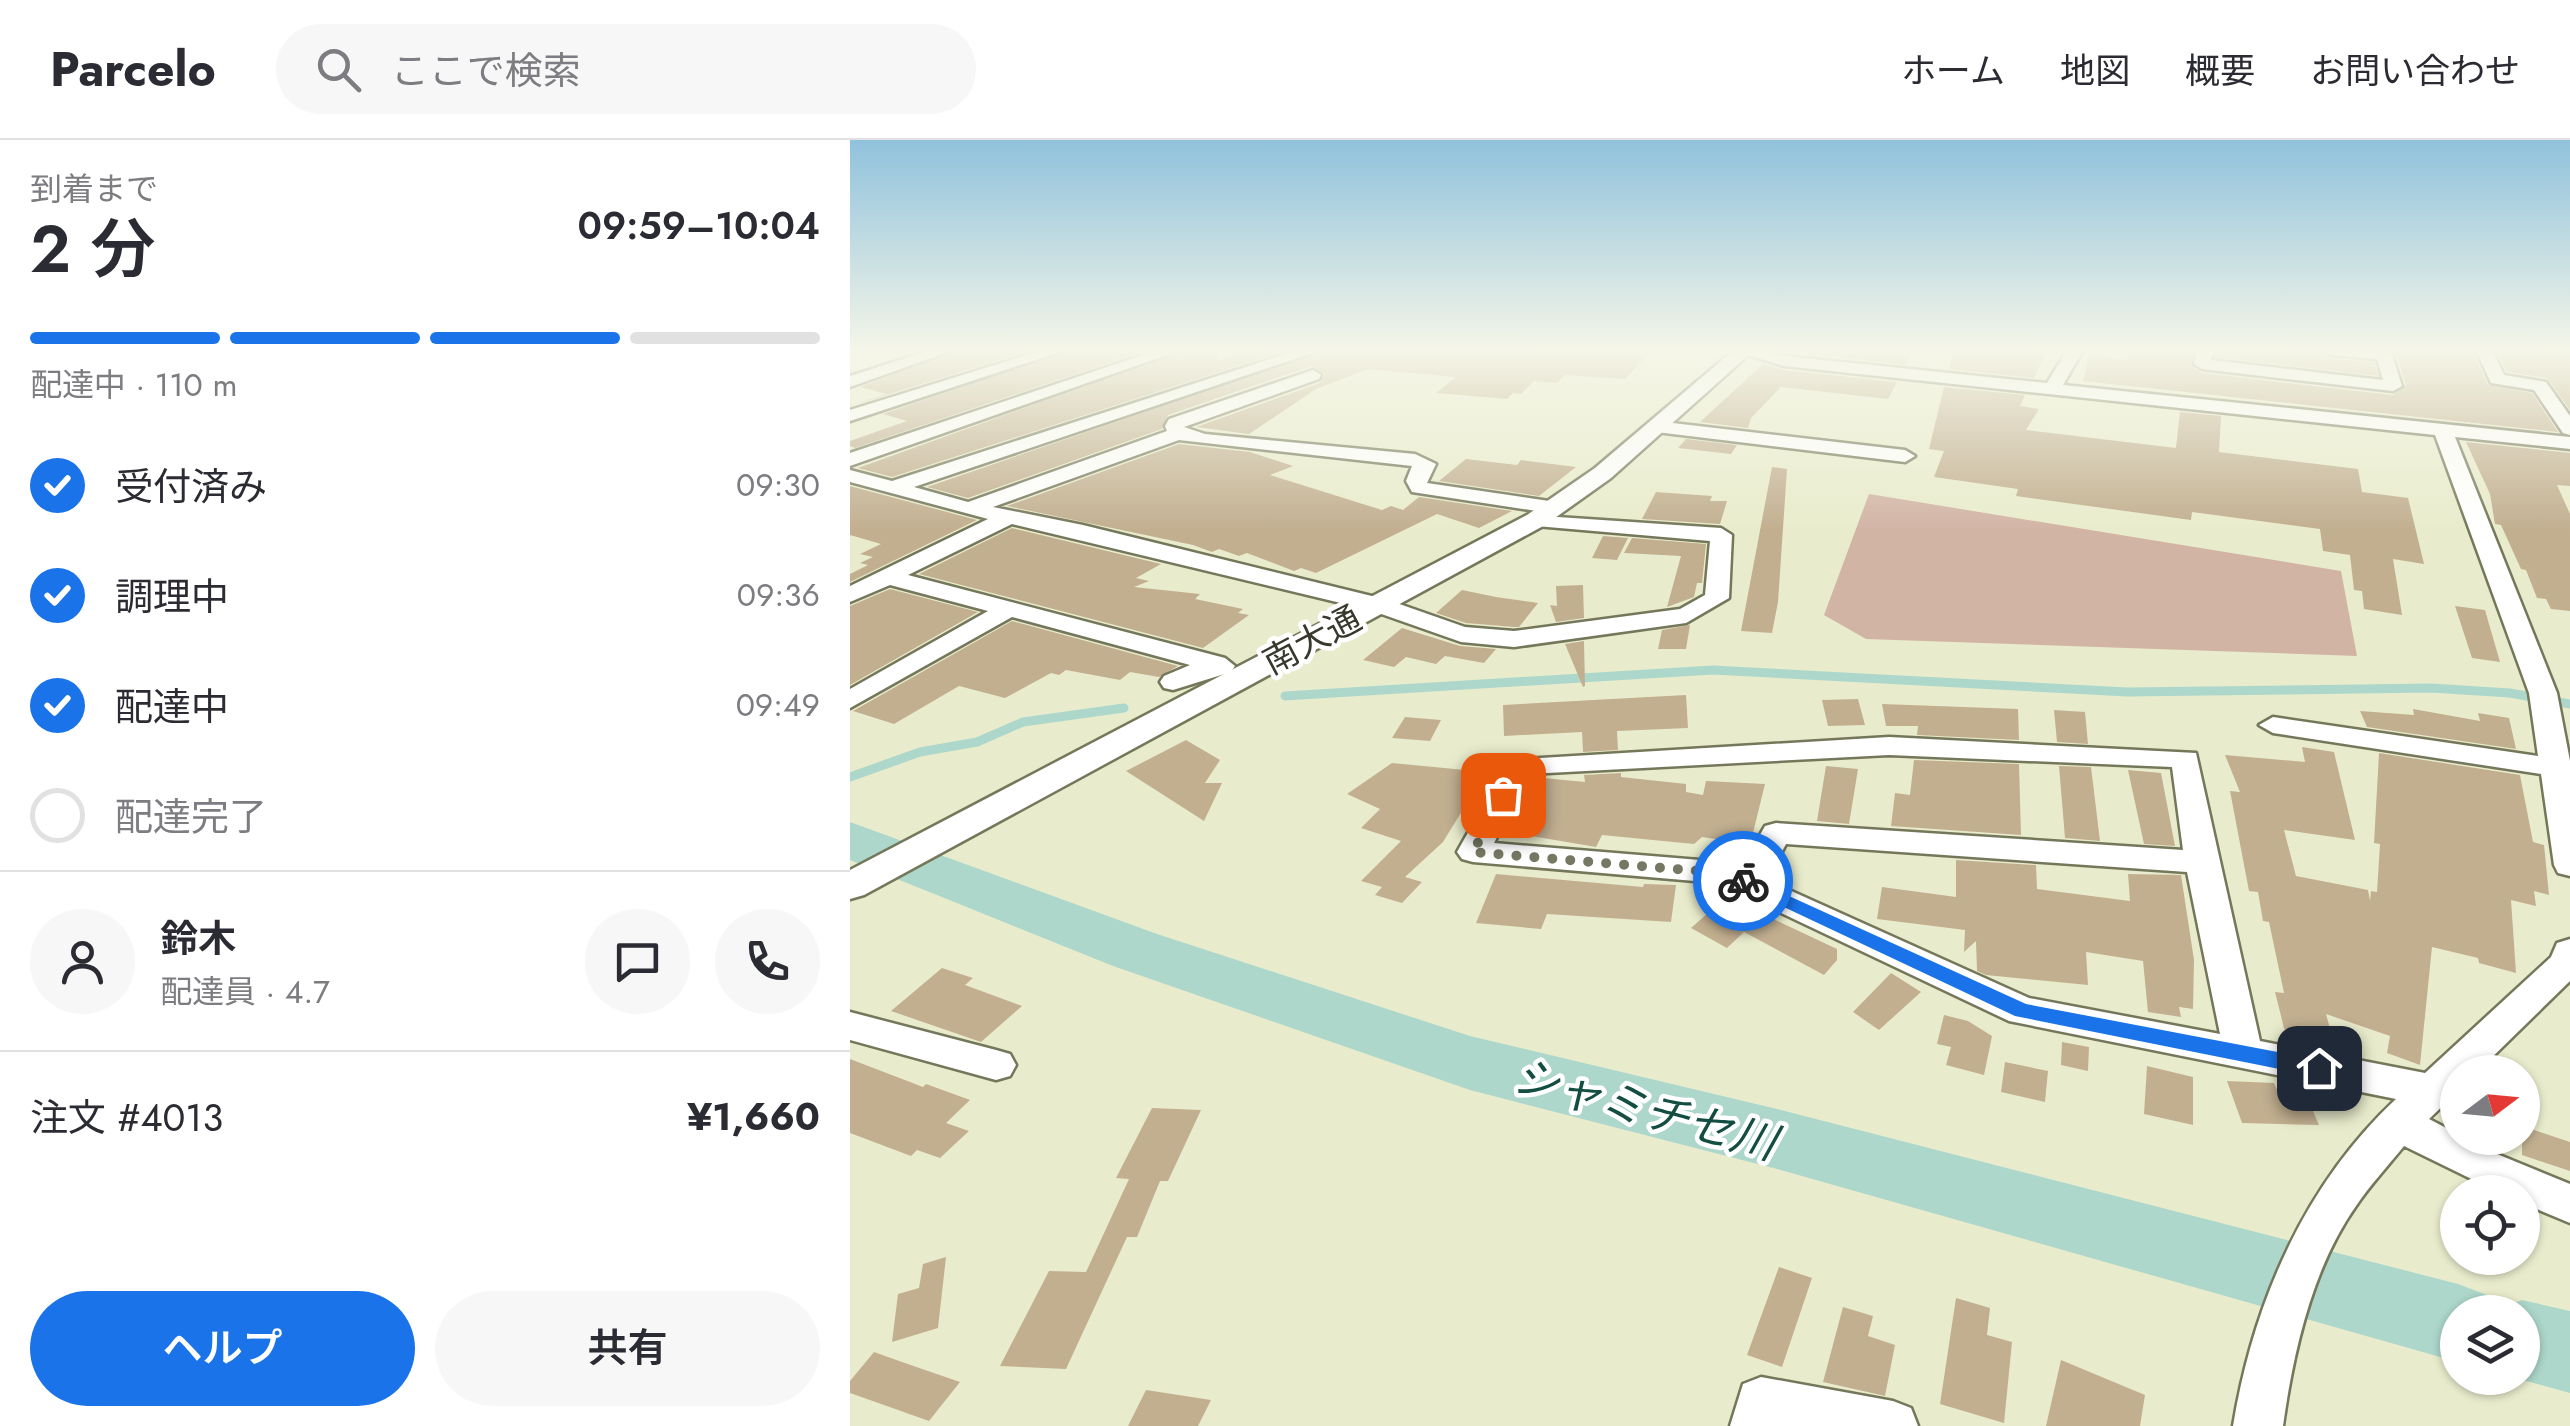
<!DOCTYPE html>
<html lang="ja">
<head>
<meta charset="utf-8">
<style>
	body { margin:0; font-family:Jost,"Noto Sans JP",sans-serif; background:#f7f7f7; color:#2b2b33; height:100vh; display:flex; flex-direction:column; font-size:38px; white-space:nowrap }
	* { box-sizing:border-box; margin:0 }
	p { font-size:32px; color:#7c7c81 }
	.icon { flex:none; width:55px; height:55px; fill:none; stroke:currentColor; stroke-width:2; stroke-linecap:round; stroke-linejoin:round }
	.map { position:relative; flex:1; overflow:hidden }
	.drawer { display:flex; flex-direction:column; background:#fff; width:850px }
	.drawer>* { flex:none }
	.needle { width:65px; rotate:74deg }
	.fabs { position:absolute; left:1590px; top:915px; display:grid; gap:20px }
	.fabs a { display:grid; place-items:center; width:100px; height:100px; border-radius:50%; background:#fff; box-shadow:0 2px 8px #0004; font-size:50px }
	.pin { position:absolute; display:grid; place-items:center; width:85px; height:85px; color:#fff; margin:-42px; border-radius:20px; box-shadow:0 5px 15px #0006 }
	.courier { position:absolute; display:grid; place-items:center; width:100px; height:100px; margin:-50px; border:8px solid #1a73e8; border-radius:50%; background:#fff; color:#222; box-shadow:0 2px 12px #0007 }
	.head em { font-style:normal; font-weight:600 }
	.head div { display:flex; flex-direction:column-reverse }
	.head { display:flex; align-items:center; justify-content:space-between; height:170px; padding:0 30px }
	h1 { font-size:65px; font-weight:600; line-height:75px }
	.bar { display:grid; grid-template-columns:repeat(4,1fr); gap:15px 10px; align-content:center; height:120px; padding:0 30px }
	.bar i { height:12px; border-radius:8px; background:#e1e1e2 }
	.bar .selected { background:#1a73e8 }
	.bar p { grid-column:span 4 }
	.line { display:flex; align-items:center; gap:25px; padding:0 30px; border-top:2px solid #e1e1e2 }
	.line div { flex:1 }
	.round { display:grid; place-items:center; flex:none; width:105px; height:105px; border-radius:52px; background:#f7f7f7 }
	ol { padding:0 30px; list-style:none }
	li { display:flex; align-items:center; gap:30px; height:110px }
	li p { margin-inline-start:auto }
	li .icon { padding:10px; border-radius:50%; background:#1a73e8; color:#fff; stroke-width:4 }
	li:last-child { color:#7c7c81 }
	li i { width:55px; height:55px; border:5px solid #e1e1e2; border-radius:50% }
	.action { display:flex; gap:20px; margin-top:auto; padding:20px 30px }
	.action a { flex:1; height:115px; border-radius:60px; background:#1a73e8; color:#fff; font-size:40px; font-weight:600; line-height:115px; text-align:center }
	.action a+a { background:#f7f7f7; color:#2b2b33 }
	header { display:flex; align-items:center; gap:60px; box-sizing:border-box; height:140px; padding:0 50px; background:#fff; border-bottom:2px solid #e1e1e2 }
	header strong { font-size:48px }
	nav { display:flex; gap:55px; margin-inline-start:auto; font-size:35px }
	.search { width:700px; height:90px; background:#f7f7f7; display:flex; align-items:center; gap:25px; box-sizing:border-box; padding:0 35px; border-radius:55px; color:#7c7c81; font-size:38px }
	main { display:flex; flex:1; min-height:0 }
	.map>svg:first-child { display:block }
	.green { fill:#d2b4a5 }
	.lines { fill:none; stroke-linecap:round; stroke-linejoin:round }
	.stream { stroke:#add7cb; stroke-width:9 }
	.river { fill:#add7cb; fill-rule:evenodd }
	.building { fill:#c2af90 }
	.minor-casing { stroke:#74775a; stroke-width:5 }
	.tertiary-casing { stroke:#74775a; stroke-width:5 }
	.minor { fill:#fff; fill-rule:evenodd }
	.tertiary { fill:#fff; fill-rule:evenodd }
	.route { fill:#1a73e8 }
	.done { stroke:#767864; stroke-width:10; stroke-dasharray:0 18 }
	.labels { text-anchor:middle; stroke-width:9; stroke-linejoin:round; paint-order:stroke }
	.street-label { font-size:35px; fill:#38392c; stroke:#fff }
	.near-water-label { font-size:45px; font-style:italic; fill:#144d41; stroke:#fff }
</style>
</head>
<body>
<header>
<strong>Parcelo</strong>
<div class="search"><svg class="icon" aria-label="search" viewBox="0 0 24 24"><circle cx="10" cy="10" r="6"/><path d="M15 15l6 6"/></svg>ここで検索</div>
<nav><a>ホーム</a><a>地図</a><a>概要</a><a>お問い合わせ</a></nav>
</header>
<main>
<section class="drawer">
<div class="head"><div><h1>2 分</h1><p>到着まで</p></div><em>09:59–10:04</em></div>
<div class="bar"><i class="selected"></i><i class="selected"></i><i class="selected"></i><i></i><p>配達中 · 110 m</p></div>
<ol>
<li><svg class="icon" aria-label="check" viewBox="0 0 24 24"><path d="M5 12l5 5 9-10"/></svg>受付済み<p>09:30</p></li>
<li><svg class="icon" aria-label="check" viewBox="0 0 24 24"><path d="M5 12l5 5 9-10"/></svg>調理中<p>09:36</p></li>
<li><svg class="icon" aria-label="check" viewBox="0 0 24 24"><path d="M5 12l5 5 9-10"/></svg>配達中<p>09:49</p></li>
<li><i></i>配達完了</li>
</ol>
<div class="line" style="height:180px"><a class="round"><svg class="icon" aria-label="person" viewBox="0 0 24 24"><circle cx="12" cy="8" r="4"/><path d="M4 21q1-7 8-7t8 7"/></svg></a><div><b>鈴木</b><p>配達員 · 4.7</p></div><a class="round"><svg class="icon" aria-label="chat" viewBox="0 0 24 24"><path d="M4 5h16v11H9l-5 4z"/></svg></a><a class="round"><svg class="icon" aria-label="phone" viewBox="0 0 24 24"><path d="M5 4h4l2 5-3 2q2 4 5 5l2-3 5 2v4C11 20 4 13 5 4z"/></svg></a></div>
<div class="line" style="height:130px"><div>注文 #4013</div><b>¥1,660</b></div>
<div class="action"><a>ヘルプ</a><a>共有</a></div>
</section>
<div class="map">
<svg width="1720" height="1286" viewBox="0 0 1720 1286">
	<rect width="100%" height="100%" fill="#e9eccc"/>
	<!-- green -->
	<path class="green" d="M1019 354 1491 431 1507 516 1016 499 974 475Z"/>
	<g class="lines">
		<!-- stream -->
		<path class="stream" d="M435 556 863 530 1277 552 1581 548 1660 553 1720 564
			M0 637 70 612 127 602 173 582 274 568"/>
		<!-- river -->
		<path class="river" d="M0 682 307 794 620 896 927 969 1608 1144 1637 1155 1644 1171 1672 1160 1720 1171V1253L1665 1238H1672V1172H1608V1222L927 1029 620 950 263 826 0 720Z"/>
	</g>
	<!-- building -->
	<path class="building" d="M108 210H182L7 264 36 254 10 247Z
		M220 210H297L5 308 0 306V301L57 281 33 274Z
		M335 210H366L368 221 403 210H437L42 337 8 328Z
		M475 210H802L775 239 715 235 707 243 684 241 671 254 663 253 657 259 586 253 606 237 518 229 466 249 399 294 346 287 470 243 475 234 462 226 318 275 312 289 118 358 77 347Z
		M928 210H1063L1055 225Z
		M1104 210 1167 211 1197 210 1184 238 1099 229Z
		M1280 210H1343L1341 225 1352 233 1543 255 1556 245 1546 214 1540 210H1622L1638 245 1682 253 1708 292 1233 241 1239 215 1277 220Z
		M1366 210H1470L1481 219 1524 222 1528 236 1365 217Z
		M1646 210 1720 213V270L1697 238 1657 232Z
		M913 224 934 230 1047 242 1038 259 931 247 901 278 898 288 850 282Z
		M1094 247 1175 255 1170 266 1189 269 1176 290 1326 308 1330 272 1371 276 1369 312 1508 329 1512 352 1558 358 1574 424 1543 419 1552 475 1514 469 1512 451 1504 450 1500 415 1473 411 1470 389 1342 372 1341 380 1166 356 1168 349 1084 337 1094 311 1079 309Z
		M836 299 887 305 881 314 828 308Z
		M1616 302 1720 313V346L1707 345 1720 374V471L1701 469 1696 459 1687 458 1676 430 1671 429 1651 385 1645 384 1640 354Z
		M329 304 400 312 443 326 420 335 532 370 541 366 553 370 569 357 662 371 629 388 587 374 466 433 451 428 444 431 397 413 389 416 369 409 362 412 343 405 157 366Z
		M616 319 667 325 671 320 726 327 689 356 589 341Z
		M922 327 937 329 928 462 922 493 891 491Z
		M0 346 127 380 0 442V434L18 425 10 423 23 417 10 414 31 404 0 395Z
		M806 352 862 356 860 361H877L870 384 792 379Z
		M162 388 311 424 286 438 299 441 284 447 350 454 345 459 393 469 388 473 399 475 353 508 69 434Z
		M753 396 778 398 767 420 742 418Z
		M782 398 856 404 852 443H847L844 457 817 467 831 416 774 413Z
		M733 445 734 478 706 482 700 465 707 466 706 446Z
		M40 449 128 472 0 545V466Z
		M612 450 646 457 688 463 669 487H664L616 483 586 473Z
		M1605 466 1635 470 1650 522 1622 518Z
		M162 481 328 526 309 537 280 532 270 540 216 530 209 535 201 533 155 558 109 546 44 584 3 571Z
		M840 485 836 509H808L812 490Z
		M552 488 610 506 646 509 634 523 595 516 586 524 556 517 544 527 513 520Z
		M734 501 735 546 733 547 715 504Z
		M836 555 838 588 767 591 768 610 733 612 732 592 654 596 653 565Z
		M1008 559 1015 585 978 586 972 560Z
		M1032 564 1168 569 1169 600 1067 595 1068 586H1036Z
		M1563 569 1630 581 1628 573 1659 578 1666 609 1517 587 1510 571 1564 575Z
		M1204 570 1235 572 1238 604 1207 602Z
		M555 577 591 580 580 601 542 598Z
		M336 600 370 620 355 643H372L354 681 276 631Z
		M1452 607 1484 612 1505 700 1434 690 1446 736 1518 750 1520 761 1521 751 1527 752 1530 704 1524 703 1529 613 1670 635 1683 702 1694 705 1699 755 1684 751 1686 766 1661 760 1666 833 1629 823 1628 818 1582 807 1570 925 1537 913 1540 896 1476 874 1484 903 1436 896 1425 852 1434 853 1419 782 1413 781 1408 752 1399 751 1380 651 1390 652 1375 615 1455 622Z
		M1064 620 1169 624 1171 695 1041 686 1045 653 1060 655Z
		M542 623 636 632 593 702 555 737 572 742 552 763 525 755 532 747 511 741 551 701 511 688 530 669 497 654Z
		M976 626 1008 629 999 684 967 681Z
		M1209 626 1241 627 1250 701 1215 698Z
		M1278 630 1311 633 1325 706 1294 704Z
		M771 633V637L836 644V652L853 655 856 641 915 644 901 701 894 703 852 697 844 704 752 695 746 707 663 693 693 638 735 642 734 635Z
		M1106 720 1186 725 1187 749 1280 761 1278 734 1331 735 1344 820 1343 869 1329 867 1331 877 1298 872 1293 821 1236 812 1238 845 1136 835 1127 831 1126 801 1114 812 1115 790 1027 779 1032 747 1106 757Z
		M646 734 793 747 794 744 826 745 821 782 697 774 691 789 626 783Z
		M876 757 987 809V820L974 835 894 792 877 808 841 788Z
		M92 828 123 838 115 845 172 866 131 902 41 871Z
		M1041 833 1071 852 1029 890 1003 872Z
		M1094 875 1118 881 1142 896 1134 935 1096 925 1101 907 1087 904Z
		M1212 902 1239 907 1238 931 1211 925Z
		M0 919 73 947 76 944 120 960 96 983 119 991 90 1018 67 1010 61 1016 0 993Z
		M1155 922 1198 931 1195 962 1151 952Z
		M1297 926 1343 937V985L1294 974Z
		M1377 941 1424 943 1432 961 1459 962 1469 985 1392 983Z
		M302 968 351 970 318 1041H310L287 1097H277L216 1229 150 1226 199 1131 236 1132 279 1039 266 1038Z
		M1672 986 1720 1002V1031L1672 1015Z
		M96 1117 88 1188 42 1202 48 1154 69 1148 73 1124Z
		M929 1127 962 1138 932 1227 897 1215Z
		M1106 1158 1140 1168 1137 1195 1162 1202 1154 1283 1090 1264Z
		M993 1167 1023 1176 1018 1196 1045 1205 1035 1256 973 1242Z
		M24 1212 52 1222 110 1242 79 1281 0 1253V1241Z
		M1211 1220 1295 1255 1290 1286H1196Z
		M296 1250 361 1260 348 1286H278Z"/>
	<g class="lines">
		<defs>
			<path id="minor" d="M81 210H104L0 247V236Z
				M193 210H216L0 281V270Z
				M308 210H331L0 326V313Z
				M448 210H471L64 347 118 362 317 291 315 286 319 279 463 230 471 235 469 239 334 287 355 294 565 314 586 324 577 343 706 362 717 368 706 374 562 352 556 341 562 326 329 300 143 367 233 385 538 460 615 487 664 491 830 469 855 455 860 401 686 386 675 380 678 375 871 388 882 395 879 458 836 483 664 507 611 502 520 470 162 384 58 435 375 518 385 526 381 532 323 550 314 548 310 542 314 536 340 525 162 477 0 568V549L138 471 40 445 0 462V446L138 379 0 342V330L42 341Z
				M907 210 934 216 1197 243 1217 210H1233L1213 245 1720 297V309L1605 297 1707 553 1720 621V736L1708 733 1704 725 1691 634 1423 593 1409 585 1423 577 1688 616 1679 553 1585 295 934 226 885 211Z
				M1347 210H1363L1361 220 1533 240 1527 219 1481 215 1473 210H1534L1542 215 1552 246 1543 251 1352 229 1344 224Z
				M1626 210H1642L1654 235 1696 242 1720 276V295L1713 293 1684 250 1641 243Z
				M805 281 1055 310 1065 316 1055 322 798 291 796 287Z
				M1039 597 1346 613 1410 901 1575 933 1701 817 1707 803 1720 799V841L1627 932H1608V951L1579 979 1608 994V998L1720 1044V1083L1672 1063V1052H1648L1554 1006C1538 1026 1520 1045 1506 1066 1462 1128 1443 1213 1433 1286H1383C1403 1164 1454 1045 1546 959L1159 881 868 743 623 722 612 719 607 712 659 620ZM1039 615 1322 627 1333 710 926 683 915 686 891 728 874 722 644 703 679 634ZM936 704 1337 732 1370 894 1179 858 917 740Z
				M0 872 146 910 160 914 166 925 160 936 146 940 0 900Z
				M911 1237 1043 1261 1061 1268 1068 1286H880L893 1244Z"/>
			<path id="tertiary" d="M884 210H904L761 338 695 385 14 755 0 759V730L677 375 745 328Z"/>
		</defs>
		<!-- minor casing -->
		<use href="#minor" class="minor-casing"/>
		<!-- tertiary casing -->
		<use href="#tertiary" class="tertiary-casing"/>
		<!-- minor -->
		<use href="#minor" class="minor"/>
		<!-- tertiary -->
		<use href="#tertiary" class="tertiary"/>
	</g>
	<!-- sky -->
	<linearGradient id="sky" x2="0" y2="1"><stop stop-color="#90c2dc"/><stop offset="0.54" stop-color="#f5f6e8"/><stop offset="1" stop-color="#f5f6e8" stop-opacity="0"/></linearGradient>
	<rect width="1720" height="390" fill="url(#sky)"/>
	<!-- route -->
	<path class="route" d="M893 735 1176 864 1469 920 1480 928 1469 937 1165 876 887 745V737Z"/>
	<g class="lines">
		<!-- done -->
		<path class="done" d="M653 655 623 712 874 733 893 741"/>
	</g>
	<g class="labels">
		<!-- street labels -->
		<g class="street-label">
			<text transform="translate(462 500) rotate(-28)" y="12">南大通</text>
		</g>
		<!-- near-water labels -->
		<g class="near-water-label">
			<text transform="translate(795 969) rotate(15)" y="16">シャミチセ川</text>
		</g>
	</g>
</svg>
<div class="fabs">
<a><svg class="needle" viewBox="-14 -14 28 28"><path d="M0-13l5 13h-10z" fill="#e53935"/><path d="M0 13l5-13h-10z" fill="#7c7c81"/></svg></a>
<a><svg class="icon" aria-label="locate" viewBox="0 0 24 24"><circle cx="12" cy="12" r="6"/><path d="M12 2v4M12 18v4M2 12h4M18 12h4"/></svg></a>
<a><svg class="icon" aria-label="layers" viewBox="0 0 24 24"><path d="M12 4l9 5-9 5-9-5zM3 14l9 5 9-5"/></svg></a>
</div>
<div class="pin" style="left:653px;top:655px;background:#ea580c"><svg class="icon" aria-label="bag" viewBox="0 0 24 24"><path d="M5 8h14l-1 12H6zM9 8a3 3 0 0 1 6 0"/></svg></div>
<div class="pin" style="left:1469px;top:928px;background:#1f2937"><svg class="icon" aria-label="home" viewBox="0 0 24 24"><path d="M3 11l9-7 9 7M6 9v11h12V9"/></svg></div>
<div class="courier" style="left:893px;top:741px"><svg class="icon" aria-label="bike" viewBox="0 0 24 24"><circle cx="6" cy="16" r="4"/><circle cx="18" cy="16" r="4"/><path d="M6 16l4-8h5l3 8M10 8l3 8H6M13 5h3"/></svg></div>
</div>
</main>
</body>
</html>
